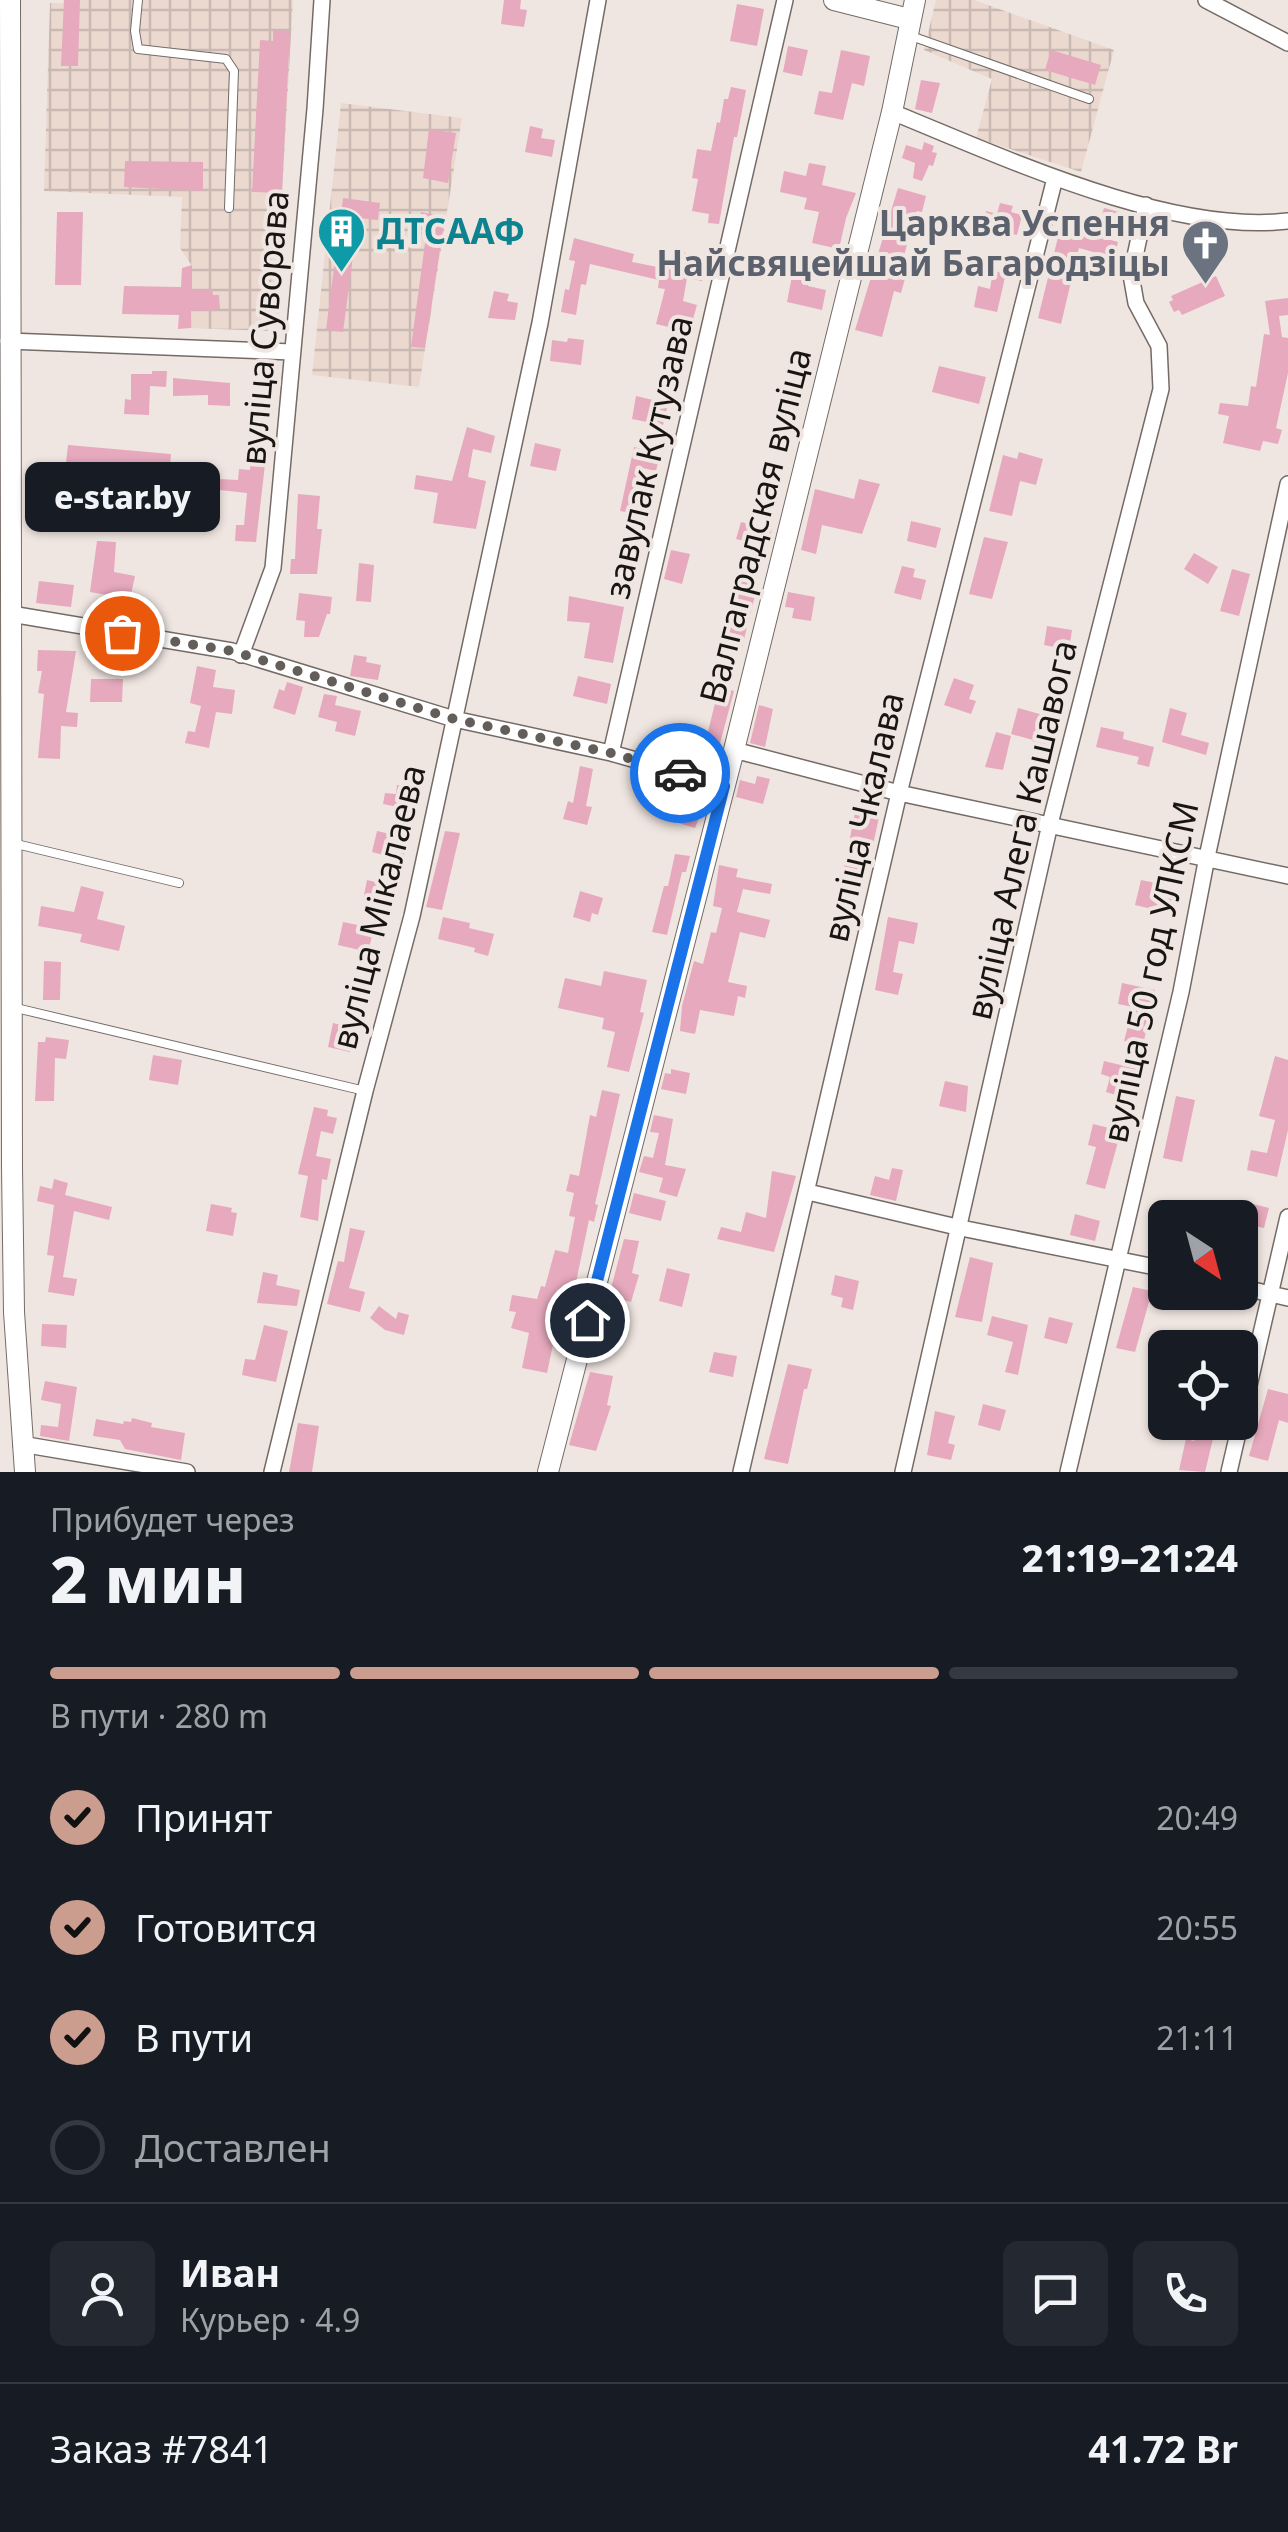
<!DOCTYPE html>
<html lang="ru">
<head>
<meta charset="utf-8">
<style>
	body { margin:0; font-family:"Noto Sans",sans-serif; background:#242831; color:#f1f3f6; height:100vh; display:flex; flex-direction:column; font-size:38px; white-space:nowrap }
	* { box-sizing:border-box; margin:0 }
	p { font-size:32px; color:#9ea1a6 }
	.icon { flex:none; width:55px; height:55px; fill:none; stroke:currentColor; stroke-width:2; stroke-linecap:round; stroke-linejoin:round }
	.map { position:relative; height:1472px; overflow:hidden }
	.sheet { display:flex; flex-direction:column; background:#171b24; flex:1 }
	.sheet>* { flex:none }
	.needle { width:65px; rotate:144deg }
	.buttons { position:absolute; left:1148px; top:1200px; display:grid; gap:20px }
	.buttons a { display:grid; place-items:center; width:110px; height:110px; border-radius:15px; background:#171b24; box-shadow:0 2px 8px #0004; font-size:50px }
	.pin { position:absolute; display:grid; place-items:center; width:85px; height:85px; color:#fff; margin:-42px; border:5px solid #fff; border-radius:50%; box-shadow:0 2px 10px #0007 }
	.courier { position:absolute; display:grid; place-items:center; width:100px; height:100px; margin:-50px; border:8px solid #1a73e8; border-radius:50%; background:#fff; color:#222; box-shadow:0 2px 12px #0007 }
	.bubble { position:absolute; height:70px; border-radius:15px; background:#171b24; box-shadow:0 2px 8px #0004; font-size:32px; font-weight:800; line-height:70px; text-align:center }
	.head em { font-style:normal; font-weight:800 }
	.head div { display:flex; flex-direction:column-reverse }
	.head { display:flex; align-items:center; justify-content:space-between; height:170px; padding:0 50px }
	h1 { font-size:65px; font-weight:800; line-height:75px }
	.bar { display:grid; grid-template-columns:repeat(4,1fr); gap:15px 10px; align-content:center; height:120px; padding:0 50px }
	.bar i { height:12px; border-radius:8px; background:#363941 }
	.bar .active { background:#ca9d8e }
	.bar p { grid-column:span 4 }
	.line { display:flex; align-items:center; gap:25px; padding:0 50px; border-top:2px solid #363941 }
	.line div { flex:1 }
	.round { display:grid; place-items:center; flex:none; width:105px; height:105px; border-radius:15px; background:#242831 }
	ol { padding:0 50px; list-style:none }
	li { display:flex; align-items:center; gap:30px; height:110px }
	li p { margin-inline-start:auto }
	li .icon { padding:10px; border-radius:50%; background:#ca9d8e; color:#111; stroke-width:4 }
	li:last-child { color:#9ea1a6 }
	li i { width:55px; height:55px; border:5px solid #363941; border-radius:50% }
	.map>svg:first-child { display:block }
	.industrial { fill:url(#industrial-grid) }
	.building { fill:#e6a9bd }
	.lines { fill:none; stroke-linecap:round; stroke-linejoin:round }
	.lane-casing { stroke:#746b66; stroke-width:10 }
	.street-casing { stroke:#746b66; stroke-width:18 }
	.secondary-casing { stroke:#746b66; stroke-width:22 }
	.lane { stroke:#fff; stroke-width:8 }
	.street { stroke:#fff; stroke-width:15 }
	.secondary { stroke:#fff; stroke-width:20 }
	.done { stroke:#645e5b; stroke-width:10; stroke-dasharray:0 18 }
	.route { stroke:#1a73e8; stroke-width:12 }
	.labels { text-anchor:middle; stroke-width:8; stroke-linejoin:round; paint-order:stroke }
	.worship-label { font-size:35px; font-weight:bold; fill:#5b616d; stroke:#f0e6e1; text-anchor:end }
	.culture-label { font-size:35px; font-weight:bold; fill:#0d838f; stroke:#f0e6e1; text-anchor:start }
	.street-label { font-size:35px; fill:#181513; stroke:#f0e6e1 }
</style>
</head>
<body>
<div class="map">
<svg width="1288" height="1472" viewBox="0 0 1288 1472">
	<defs>
		<pattern id="industrial-grid" width="8" height="8" patternUnits="userSpaceOnUse" patternTransform="scale(2.5)"><rect width="8" height="8" fill="#ebd9d0"/><path d="M0 4h8M4 0v8" fill="none" stroke="#c9b9b2"/></pattern>
	</defs>
	<rect width="100%" height="100%" fill="#f0e6e1"/>
	<!-- industrial -->
	<path class="industrial" d="M64 0H293L282 193 280 313 267 331 191 328 192 266 180 248 182 197 44 191 50 3H63Z
		M936 0H974L1114 50 1081 172 976 138 992 79 924 50Z
		M341 103 462 118 419 387 312 375Z"/>
	<!-- building -->
	<path class="building" d="M64 0H80L78 66H61Z
		M504 0H521L520 9 527 10 524 27 501 24Z
		M737 4 764 9 757 46 730 41Z
		M273 30 290 31 282 193 252 192 260 40 273 41Z
		M788 46 808 50 802 76 783 72Z
		M841 50 870 56 864 86 852 83 843 120 814 114 819 91 832 93Z
		M1051 50 1101 65 1095 85 1045 70Z
		M921 80 940 83 932 113 915 109Z
		M731 87 746 90 737 137H734L719 224 708 223 709 214 692 211 698 179 692 178 697 149 711 151 717 122 720 123 724 99H728Z
		M530 126 543 129 541 138 555 140 552 157 525 152Z
		M429 129 456 133 448 183 423 178Z
		M924 142 934 146 932 152 937 153 933 166 929 165 922 181 913 178 915 163 902 158 906 145 922 150Z
		M125 161 203 162V191L124 187Z
		M809 163 826 166 822 185 856 193 846 218 839 249 812 243 819 212 804 209 807 198 780 192 784 171 806 176Z
		M898 188 926 196 922 212 917 211 902 262 909 264 901 293 894 291 882 337 855 330Z
		M343 198 380 203 378 220 358 218 343 332 326 330Z
		M1000 203 1013 206 1011 212 1022 215 1017 235 982 227 986 211 997 214Z
		M1104 208 1119 212 1111 240 1118 242 1114 258 1079 248 1061 324 1038 318 1064 213 1100 222Z
		M57 212H83L81 285H55Z
		M421 212 445 217 425 348 411 347 426 236 418 234Z
		M574 238 634 254 632 262 673 270 677 251 691 254 690 260 705 263 702 281 687 278 683 301 697 305 691 326 671 320 669 327 656 324 665 289 658 288 659 280 590 264 586 285 581 284 576 315 561 312 565 289 569 290 575 261 569 260Z
		M192 265V289H212L213 295H219L220 310 191 311V328L178 329 179 315 122 314 124 286 181 287 182 268Z
		M993 271 1006 273 997 312 974 307 978 286 990 289Z
		M792 276 809 280 808 286 826 290 822 310 787 302Z
		M1216 276 1225 296 1182 315 1179 310 1174 312 1169 302 1173 300 1171 296Z
		M494 291 509 294 507 301 518 303 515 320 488 318Z
		M1288 298V315L1279 316 1282 337 1288 338V373L1276 428 1282 430 1278 444 1263 441 1260 451 1223 443 1229 416 1218 414 1220 403 1248 406 1251 386 1256 387 1264 334 1270 335 1265 301Z
		M568 338 584 340 581 365 550 361 552 340 567 342Z
		M939 366 986 377 979 404 932 392Z
		M152 371H167L166 387 150 386 149 415 124 414 125 399 131 400V374H152Z
		M173 378 230 383V406L208 405V395L173 396Z
		M636 396 653 400 652 405 667 408 663 425 632 419Z
		M467 427 495 436 491 453 473 449 468 477 486 481 476 529 433 523 438 493 414 489 416 475 452 481Z
		M535 443 561 449 556 471 530 466Z
		M68 445 171 454 167 504 133 502 135 481 90 478 89 500 62 498Z
		M634 447 660 454 656 471 643 468 639 492 647 493 643 515 620 511Z
		M1019 452 1043 459 1036 485 1020 481 1012 516 989 511 1003 455 1017 459Z
		M251 455 266 456 256 542 235 541 236 525H244L247 493 220 490 219 508 200 506 202 487H197L198 478 238 480 239 469 250 470Z
		M859 479 880 484 862 534 822 525 816 554 801 550 815 489 854 499Z
		M298 494 320 496 317 529H322L317 574H290L291 559H295Z
		M911 521 941 528 936 548 907 541Z
		M741 522 772 529 767 547 736 539Z
		M984 537 1008 542 992 599 969 594Z
		M97 541 116 542 114 572 135 576 130 599 90 592Z
		M671 550 690 554 682 584 664 579Z
		M1194 553 1218 567 1208 584 1184 569Z
		M359 563 374 565 371 602 356 601Z
		M902 566 915 569 913 577 926 580 921 600 894 593Z
		M1232 569 1250 574 1239 616 1220 611Z
		M735 578 758 584 742 647 727 643 737 603 729 601Z
		M39 581 74 585 71 607 36 603Z
		M788 592 815 597 811 621 792 618 794 608 785 607Z
		M299 593 332 597 330 614H327L319 637H304L305 621 296 620Z
		M569 596 624 607 613 663 584 658 590 623 567 621Z
		M1047 626 1072 630 1069 650 1044 645Z
		M38 650 76 651 66 712 78 713 77 727 61 726 60 759 38 758 44 694 38 693 42 671H37Z
		M354 655 367 657 366 662 381 665 378 680 350 676Z
		M197 666 216 670 213 687 235 690 232 714 216 712 209 748 185 743 188 731 195 732 201 706 190 703Z
		M578 676 611 684 607 704 573 696Z
		M954 678 974 685 969 699 976 701 971 714 944 705Z
		M91 679H123L122 702H90Z
		M287 682 303 687 295 715 273 708 279 689 284 691Z
		M704 683 734 691 719 747 705 744 715 703 700 699Z
		M324 694 337 696 335 705 361 711 355 736 335 731 337 722 318 717Z
		M759 705 773 709 765 747 750 743Z
		M1018 708 1054 718 1048 740 1051 741 1048 755 1031 751 1033 740 1011 734Z
		M1170 708 1187 713 1181 735 1209 743 1206 755 1162 742Z
		M1101 727 1124 732 1123 739 1154 747 1149 767 1137 764 1139 757 1096 747Z
		M996 732 1011 736 1003 770 985 767Z
		M580 766 593 769 586 806 592 807 587 825 563 819 568 801 573 803Z
		M757 776 770 779 763 804 736 797 740 780 755 784Z
		M397 785 417 788 414 810 383 804 385 793 396 794Z
		M695 789 709 792 695 828 658 817 663 797 690 805Z
		M856 808 880 813 867 872 844 867Z
		M377 831 408 838 403 860 372 852Z
		M445 831 460 833 442 910 426 907Z
		M675 854 690 856 686 872H682L667 935 652 932 664 886H668Z
		M719 865 738 869 736 877 772 884 770 894 743 889 737 912 770 920 765 938 740 932 728 982 747 986 745 998 738 996 734 1016 700 1010 695 1034 680 1031 682 1006 694 961 703 964 711 932 716 933 722 908 713 906Z
		M367 880 396 887 392 906 363 900Z
		M1141 880 1156 883 1154 888 1174 893 1169 913 1135 905Z
		M81 886 104 892 97 919 125 926 119 951 80 942 82 934 38 926 41 906 74 912Z
		M580 891 603 898 598 915 592 913 590 922 573 917Z
		M443 917 470 923 469 928 494 934 488 956 474 952 475 948 438 939Z
		M888 917 918 923 914 944 899 941 893 972 903 974 898 995 875 990Z
		M343 922 358 925 357 933 372 936 368 952 338 945Z
		M44 961 61 962 60 1000H43Z
		M604 971 647 980 640 1012 644 1013 629 1072 607 1067 615 1032 602 1029 604 1018 558 1008 565 978 601 986Z
		M1122 983 1155 990 1143 1045 1124 1041 1133 1007 1118 1004Z
		M333 1023 355 1028 350 1052 328 1047Z
		M46 1037 69 1040 66 1059 55 1058 54 1101H35L38 1042H45Z
		M153 1055 182 1060 178 1085 149 1080Z
		M1275 1056 1288 1060V1130L1277 1177 1247 1170 1251 1150 1267 1153 1275 1120 1259 1116Z
		M1104 1061 1137 1069 1129 1099 1106 1092 1110 1077 1101 1074Z
		M671 1069 690 1073 686 1094 661 1089 665 1073 671 1074Z
		M945 1081 968 1086 966 1112 939 1106Z
		M602 1090 620 1094 595 1204 598 1205 594 1222 589 1220 576 1282 571 1281 559 1328 568 1330 565 1343 554 1340 547 1373 522 1368 529 1333 511 1328 516 1312 509 1311 512 1295 537 1299 541 1286 545 1287 555 1250 568 1253 575 1217 569 1216 574 1193 566 1191 570 1174 579 1176 590 1115 596 1117Z
		M1176 1096 1195 1100 1182 1162 1163 1158Z
		M314 1107 328 1110 327 1116 337 1118 333 1134 321 1131 316 1156 331 1159 327 1180 322 1179 318 1221 300 1217 308 1176 298 1174Z
		M654 1115 673 1119 665 1165 686 1169 677 1197 659 1192 663 1178 639 1172 644 1156 653 1158 659 1133 650 1132Z
		M1093 1124 1121 1131 1105 1189 1086 1184 1096 1147 1088 1145Z
		M892 1168 903 1170 896 1201 870 1195 875 1176 889 1180Z
		M772 1171 796 1176 774 1252 717 1239 721 1227 741 1232 746 1212 766 1218Z
		M54 1179 68 1183 65 1195 112 1207 109 1220 74 1211 63 1277 77 1279 74 1296 48 1292 54 1256 47 1255 54 1205 37 1201 40 1186 52 1189Z
		M634 1193 666 1201 661 1221 629 1213Z
		M1241 1201 1269 1208 1264 1228 1240 1223 1238 1218Z
		M211 1204 232 1208 231 1212 237 1213 233 1236 206 1231Z
		M1075 1214 1100 1221 1095 1241 1070 1235Z
		M350 1228 365 1231 349 1288 365 1292 360 1312 327 1304 338 1261 344 1262Z
		M624 1239 639 1241 632 1273 639 1275 631 1302 609 1296Z
		M970 1257 993 1263 982 1322 955 1317Z
		M667 1268 690 1274 682 1307 659 1301Z
		M263 1272 278 1275 276 1285 300 1290 297 1306 257 1303Z
		M835 1275 859 1281 853 1310 841 1307 843 1298 831 1295Z
		M1133 1287 1152 1291 1135 1352 1116 1348Z
		M379 1306 396 1319 398 1312 409 1315 404 1335 385 1330 370 1318Z
		M992 1316 1028 1325 1018 1375 1005 1372 1013 1342 987 1335Z
		M1049 1317 1073 1323 1067 1344 1044 1338Z
		M42 1324 67 1325 66 1348 41 1346Z
		M264 1325 288 1331 276 1382 242 1375 245 1359 255 1360Z
		M714 1352 737 1356 733 1377 709 1372Z
		M788 1364 812 1369 807 1389H804L788 1464 764 1459Z
		M590 1372 613 1376 607 1405 611 1406 596 1451 569 1445Z
		M45 1381 77 1387 69 1441 40 1436 41 1425 58 1427 61 1404 41 1400Z
		M1268 1389 1288 1394V1423L1279 1420 1268 1461 1249 1456Z
		M983 1404 1006 1410 1000 1431 978 1425Z
		M935 1411 955 1416 948 1443 955 1445 951 1460 927 1455Z
		M132 1418 152 1423 151 1427 185 1433 181 1460 125 1449 120 1440 93 1436 96 1419 123 1424 124 1421 131 1422Z
		M1199 1422H1217L1205 1472 1179 1470 1186 1439 1194 1441Z
		M298 1423 319 1426 312 1472H289Z"/>
	<g class="lines">
		<defs>
			<path id="lane" d="M138 0 135 31 138 49 226 59 234 71 229 208
				M911 36 1089 99
				M12 843 179 883
				M16 1008 365 1091"/>
			<path id="street" d="M1206 0 1288 43
				M892 112C1003 157 1169 235 1288 221
				M8 341 292 352
				M11 614 232 651 454 719 611 753 724 785
				M241 655 273 568 315 109 322 0
				M734 750 899 793 1288 876
				M611 753 785 0
				M808 1192 961 1228 1165 1269
				M1240 1287 1288 1298
				M21 1444 187 1472
				M272 1472 365 1091 412 916 540 323 598 0
				M741 1472 899 793 1055 178
				M903 1472 1050 824 1161 389 1159 346 1136 303 1131 275 1146 205
				M1068 1472 1181 992 1207 857 1288 484
				M1229 1472 1288 1217"/>
			<path id="secondary" d="M10 0 12 1167 14 1312 25 1472
				M834 0 909 19
				M548 1472 734 750 892 112 915 0"/>
		</defs>
		<!-- lane casing -->
		<use href="#lane" class="lane-casing"/>
		<!-- street casing -->
		<use href="#street" class="street-casing"/>
		<!-- secondary casing -->
		<use href="#secondary" class="secondary-casing"/>
		<!-- lane -->
		<use href="#lane" class="lane"/>
		<!-- street -->
		<use href="#street" class="street"/>
		<!-- secondary -->
		<use href="#secondary" class="secondary"/>
	</g>
	<g class="lines">
		<!-- done -->
		<path class="done" d="M122 633 232 651 454 719 611 753 680 773"/>
		<!-- route -->
		<path class="route" d="M587 1320 724 786 680 773"/>
	</g>
	<!-- icons -->
	<defs>
		<symbol id="building-pin" viewBox="-11 -11 22 30"><path d="M0 17L-7.5 6A9.5 9.5 0 1 1 7.5 6Z" fill="#0f9aa8" stroke="#f0e6e1"/><path d="M-4-6H4V6H1V3H-1V6H-4ZM-2.5-4.3h1.7v1.8h-1.7ZM.8-4.3h1.7v1.8H.8ZM-2.5-1h1.7V.8h-1.7ZM.8-1h1.7V.8H.8Z" fill="#fff"/></symbol>
		<symbol id="church-pin" viewBox="-11 -11 22 30"><path d="M0 17L-7.5 6A9.5 9.5 0 1 1 7.5 6Z" fill="#6b7280" stroke="#f0e6e1"/><path d="M-1.2-6h2.4v3.5h3.3v2.4h-3.3V6h-2.4V-.1h-3.3v-2.4h3.3Z" fill="#fff"/></symbol>
	</defs>
	<g fill-rule="evenodd">
		<use href="#building-pin" x="314" y="204" width="55" height="75"/>
		<use href="#church-pin" x="1178" y="216" width="55" height="75"/>
	</g>
	<g class="labels">
		<!-- worship labels -->
		<g class="worship-label">
			<text x="1170" y="236">Царква Успення<tspan x="1170" dy="40">Найсвяцейшай Багародзіцы</tspan></text>
		</g>
		<!-- culture labels -->
		<g class="culture-label">
			<text x="377" y="244">ДТСААФ</text>
		</g>
		<!-- street labels -->
		<g class="street-label">
			<text transform="translate(265 328) rotate(-85)" y="12">вуліца Суворава</text>
			<text transform="translate(649 457) rotate(-77)" y="12">завулак Кутузава</text>
			<text transform="translate(756 526) rotate(-76)" y="12">Валгаградская вуліца</text>
			<text transform="translate(864 817) rotate(-77)" y="12">вуліца Чкалава</text>
			<text transform="translate(1022 830) rotate(-77)" y="12">вуліца Алега Кашавога</text>
			<text transform="translate(379 907) rotate(-76)" y="12">вуліца Мікалаева</text>
			<text transform="translate(1151 972) rotate(-78)" y="12">вуліца 50 год УЛКСМ</text>
		</g>
	</g>
</svg>
<div class="buttons">
<a><svg class="needle" viewBox="-14 -14 28 28"><path d="M0-13l5 13h-10z" fill="#e53935"/><path d="M0 13l5-13h-10z" fill="#9ea1a6"/></svg></a>
<a><svg class="icon" aria-label="locate" viewBox="0 0 24 24"><circle cx="12" cy="12" r="6"/><path d="M12 2v4M12 18v4M2 12h4M18 12h4"/></svg></a>
</div>
<div class="pin" style="left:122px;top:633px;background:#ea580c"><svg class="icon" aria-label="bag" viewBox="0 0 24 24"><path d="M5 8h14l-1 12H6zM9 8a3 3 0 0 1 6 0"/></svg></div>
<div class="pin" style="left:587px;top:1320px;background:#1f2937"><svg class="icon" aria-label="home" viewBox="0 0 24 24"><path d="M3 11l9-7 9 7M6 9v11h12V9"/></svg></div>
<div class="courier" style="left:680px;top:773px"><svg class="icon" aria-label="car" viewBox="0 0 24 24"><path d="M5 17H2v-5l4-1 3-4h7l3 4 3 1v5h-3M9 17h6M6 11h13"/><circle cx="7" cy="17" r="2"/><circle cx="17" cy="17" r="2"/></svg></div>
<div class="bubble" style="left:25px;top:462px;width:195px">e-star.by</div>
</div>
<section class="sheet">
<div class="head"><div><h1>2 мин</h1><p>Прибудет через</p></div><em>21:19–21:24</em></div>
<div class="bar"><i class="active"></i><i class="active"></i><i class="active"></i><i></i><p>В пути · 280 m</p></div>
<ol>
<li><svg class="icon" aria-label="check" viewBox="0 0 24 24"><path d="M5 12l5 5 9-10"/></svg>Принят<p>20:49</p></li>
<li><svg class="icon" aria-label="check" viewBox="0 0 24 24"><path d="M5 12l5 5 9-10"/></svg>Готовится<p>20:55</p></li>
<li><svg class="icon" aria-label="check" viewBox="0 0 24 24"><path d="M5 12l5 5 9-10"/></svg>В пути<p>21:11</p></li>
<li><i></i>Доставлен</li>
</ol>
<div class="line" style="height:180px"><a class="round"><svg class="icon" aria-label="person" viewBox="0 0 24 24"><circle cx="12" cy="8" r="4"/><path d="M4 21q1-7 8-7t8 7"/></svg></a><div><b>Иван</b><p>Курьер · 4.9</p></div><a class="round"><svg class="icon" aria-label="chat" viewBox="0 0 24 24"><path d="M4 5h16v11H9l-5 4z"/></svg></a><a class="round"><svg class="icon" aria-label="phone" viewBox="0 0 24 24"><path d="M5 4h4l2 5-3 2q2 4 5 5l2-3 5 2v4C11 20 4 13 5 4z"/></svg></a></div>
<div class="line" style="height:130px"><div>Заказ #7841</div><b>41.72 Br</b></div>
</section>
</body>
</html>
